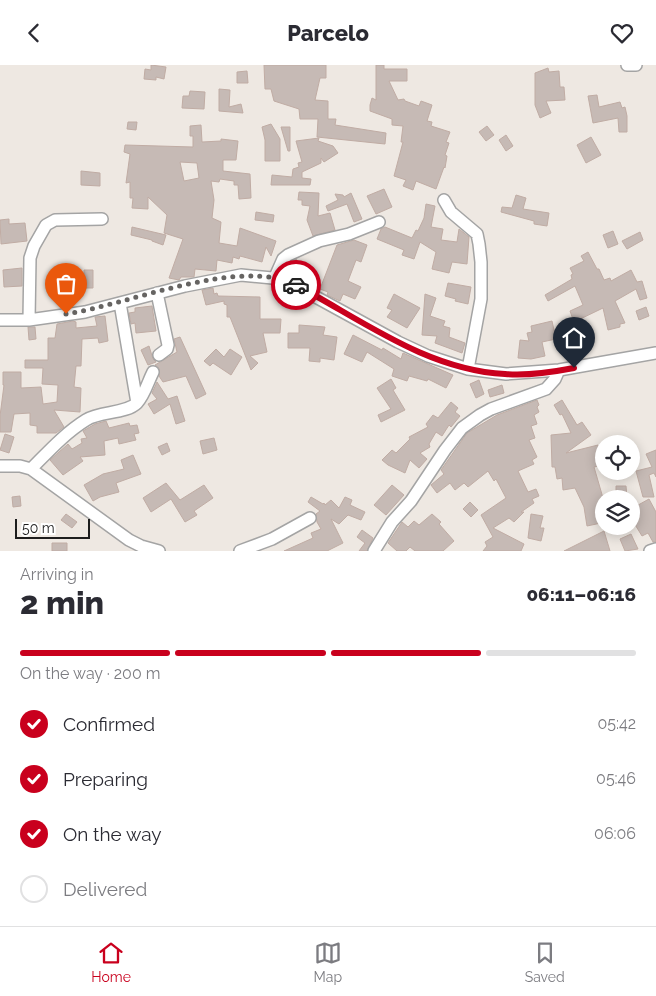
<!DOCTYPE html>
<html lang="en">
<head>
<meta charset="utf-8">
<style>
	body { margin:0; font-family:Raleway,sans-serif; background:#f7f7f7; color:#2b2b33; height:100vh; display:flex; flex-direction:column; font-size:19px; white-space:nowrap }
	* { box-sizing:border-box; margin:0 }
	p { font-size:16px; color:#7c7c81 }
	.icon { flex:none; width:28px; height:28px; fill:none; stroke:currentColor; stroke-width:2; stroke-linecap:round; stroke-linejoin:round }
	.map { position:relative; height:486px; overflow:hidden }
	.details { display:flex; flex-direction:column; background:#fff; flex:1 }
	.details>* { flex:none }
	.tools { position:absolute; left:595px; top:370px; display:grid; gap:10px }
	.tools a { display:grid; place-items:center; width:45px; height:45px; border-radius:50%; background:#fff; box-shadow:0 2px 12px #0003; font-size:25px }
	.scale { position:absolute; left:15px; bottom:12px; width:75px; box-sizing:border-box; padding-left:5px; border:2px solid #1d1d1d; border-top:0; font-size:14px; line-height:18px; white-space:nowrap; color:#1d1d1d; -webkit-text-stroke:4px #fff; paint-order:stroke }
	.pin { position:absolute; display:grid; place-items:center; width:42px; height:42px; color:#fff; margin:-51px -21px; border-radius:50% 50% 50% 0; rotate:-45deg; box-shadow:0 0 5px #0007 }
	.pin .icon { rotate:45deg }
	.courier { position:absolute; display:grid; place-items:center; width:50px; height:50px; margin:-25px; border:4px solid #c9001d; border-radius:50%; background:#fff; color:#222; box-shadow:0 1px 6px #0007 }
	.summary em { font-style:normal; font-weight:800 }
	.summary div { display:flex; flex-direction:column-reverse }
	.summary { display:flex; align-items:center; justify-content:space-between; height:85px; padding:0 20px }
	h1 { font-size:32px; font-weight:800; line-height:38px }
	.bar { display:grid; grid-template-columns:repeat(4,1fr); gap:8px 5px; align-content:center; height:60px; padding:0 20px }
	.bar i { height:6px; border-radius:4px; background:#e1e1e2 }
	.bar .active { background:#c9001d }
	.bar p { grid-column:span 4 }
	ol { padding:0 20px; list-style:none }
	li { display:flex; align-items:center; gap:15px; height:55px }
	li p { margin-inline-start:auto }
	li .icon { padding:5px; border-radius:50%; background:#c9001d; color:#fff; stroke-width:4 }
	li:last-child { color:#7c7c81 }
	li i { width:28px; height:28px; border:2px solid #e1e1e2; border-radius:50% }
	header { display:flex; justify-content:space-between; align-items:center; height:65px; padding:0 20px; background:#fff; font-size:22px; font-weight:800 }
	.tab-bar { display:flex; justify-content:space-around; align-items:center; height:70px; border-top:1px solid #e1e1e2; background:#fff; font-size:14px; color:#7c7c81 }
	.tab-bar a { display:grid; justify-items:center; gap:2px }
	.tab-bar .active { color:#c9001d }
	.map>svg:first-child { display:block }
	.building { fill:#c6bab5; stroke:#c0aca4; fill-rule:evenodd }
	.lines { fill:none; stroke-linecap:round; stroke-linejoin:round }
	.minor-casing { stroke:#a4a4a4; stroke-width:14 }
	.minor { stroke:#fff; stroke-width:11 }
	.done { stroke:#666462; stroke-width:5; stroke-dasharray:0 9 }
	.route { stroke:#c9001d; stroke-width:6 }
</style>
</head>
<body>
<header><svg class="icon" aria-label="back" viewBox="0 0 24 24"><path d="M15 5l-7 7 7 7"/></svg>Parcelo<svg class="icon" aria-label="heart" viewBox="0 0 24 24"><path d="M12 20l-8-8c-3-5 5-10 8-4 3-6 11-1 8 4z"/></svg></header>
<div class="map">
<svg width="656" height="486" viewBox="0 0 656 486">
	<rect width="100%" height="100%" fill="#eee8e2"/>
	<!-- building -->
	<path class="building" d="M151 0 166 2 164 14 156 12V15L144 14 145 4 151 5Z
		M264 0H326V13H320L315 35 328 36V54H336L335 60 386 68 385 79 317 72 318 54H300L299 44 274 36 271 24H265Z
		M376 0H384V4H407V16H389L398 35 404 34 405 36 419 41 421 36 432 40 427 56 432 57 431 61 450 67 446 77 449 78 445 90 447 91 445 103 444 102 436 124 416 116 413 125 403 121 406 115 394 111 403 77H401L403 61 392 60V54L370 46V40L372 33 376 35Z
		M548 3 549 7 559 6 560 22H564L565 35 546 36 551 48 540 53 535 40V8Z
		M247 6 248 18H237V7Z
		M219 24 230 25 229 42 241 39 243 48 219 46Z
		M190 26 205 27 204 44 182 43 183 31H189Z
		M597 30 599 42 620 37 622 43 625 42 627 51V67H619L618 53 593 58 588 31Z
		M128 57H137L136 65 127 64Z
		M271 59 280 74V96H265V75L262 62Z
		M201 60 202 77 221 76V74L238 76 236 95H223V106L250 109 251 133 239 134 238 120H234V116L220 114 219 117 211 116 214 135 212 153 221 157 219 178 237 181 240 163 276 176 271 191 266 182 262 197 240 191 239 194 233 192 232 198 217 195 216 206 195 204 194 212H181L179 215 169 213 183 174 164 168 167 150 148 132V144L132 143 133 133H130V117L126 118 130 89 124 87 125 80 193 82V71H190V61ZM180 97 197 98 199 113 184 116Z
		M487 61 494 70 486 76 479 67Z
		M281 62H290V86H288Z
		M506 70 513 81 506 86 499 75Z
		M591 72 601 90 586 98 577 80Z
		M319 73 318 76 333 81 338 88 324 97 321 93V98L302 107V113L311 114 310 120H271L272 110 292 112 293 104 299 102 298 98 302 97 296 76Z
		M81 106 100 108V121L81 120Z
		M384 124 392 142 376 149 367 131Z
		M299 127 319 128 318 151 330 148 335 165 313 171 307 155 310 141 302 140V135H298Z
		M351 128 362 154 354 157 347 139 328 146 326 141 338 135 335 129 343 130 344 132Z
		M516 130 526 133 523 144 549 148 547 161 534 159V156L501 147 502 142 512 143Z
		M426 139 435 141 431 162 443 164 441 175 457 177 459 164 469 172 467 199 452 197 449 208 432 204 436 187 420 177 414 194 402 190 404 185 377 174 381 164 385 162 412 173 416 165 418 166 424 153Z
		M256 147 274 150 273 157 255 155Z
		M9 154V159L25 158 27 176 1 179 0 155Z
		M132 162 166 170 163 180 152 176V175L131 170Z
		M613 166 618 179 608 183 603 170Z
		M640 167 643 175 627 184 622 176Z
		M354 175 367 180 361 197 356 195 348 216 361 222 355 234 343 229 340 236 327 230 328 227 320 224 337 180Z
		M588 187 597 204H599L604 215 610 213 611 216 631 205 637 217 642 216 647 233 640 235 636 224 615 236 625 258 620 259V262L608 265 603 243 574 257 570 246 583 240 575 221 548 236 545 230 572 214 571 210 573 209 570 203 584 196 581 191Z
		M296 194 299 198 289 205 287 203 289 199Z
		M22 203V221L4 222 3 205Z
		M84 205H93V223H81V219H74L73 209H84Z
		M448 218 471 222 468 239 455 236 456 234 445 231Z
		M213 223 214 229 217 228 218 231 260 232V254H281L280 268H263L267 287 250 291 258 298 251 305 230 252H227V240L224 239V236L206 240 202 225Z
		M394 229 420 243 407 263 387 252 392 245 387 243Z
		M425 229 436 233 430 251 445 256 443 261 450 263 449 272 465 278 462 288 435 278 437 271 422 270Z
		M152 241 156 266 136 268 135 258 131 259 129 248 135 247V243Z
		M646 242 649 251 639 255 636 246Z
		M105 251 108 276 99 278 98 273 82 274 81 301H76L74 322 81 323 80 347 54 345 64 362 56 368H37V361L30 360V348L14 349 11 367H0V351L4 320H3V307H21V323L41 322 43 339 57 337 58 320 42 319 43 303H25V295H48V273H55L57 259 73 256 76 257V263L97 261 95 252Z
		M552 256 556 274 542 277 545 291 531 294 518 293 520 275 529 276 527 268 532 267 531 261Z
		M299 260 325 262 323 270 337 272 334 295 320 293V297L309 296 310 283H288V268H299Z
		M28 262H35L36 274 29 275Z
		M353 270 382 285 383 283 401 294 403 288 453 310 446 323 428 314 427 316 409 311 407 316 392 311 394 304 367 287 362 297 344 289Z
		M180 272 206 329 196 334 186 311 163 317 159 311V303L155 300 177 287 174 274Z
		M149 281 153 294 156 297 148 300 141 285Z
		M216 284 224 292 230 284 242 292 231 310 213 298 210 301 204 296Z
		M391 314 396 323 393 325 405 345 381 357 378 350 391 344 377 323Z
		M479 315 484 329 476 333 470 319Z
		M157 317 168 334 177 331 185 356 176 359 170 339 154 349 148 339 157 334 152 328Z
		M502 320 504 328 490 332 488 325Z
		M537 335 539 340 537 342 539 347 534 350 537 359 531 361 535 373 529 375 537 392 532 395 534 399 518 406 528 427 536 424 539 431 532 434 534 438 521 447H524L514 457 509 453 493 463 524 479 521 486H483L487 481 485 477 493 472 481 450 506 433 496 414 494 416 488 406 468 422 464 418 455 425 450 418 437 428 431 420 444 409 441 405 467 368 497 350Z
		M562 335 577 360 582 357 591 370 566 388 598 380 603 400 594 402 603 433V436L599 438 600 444 597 445 601 458 587 461 584 442 575 423 563 425 562 413 557 414 555 402H552L551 370 571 368 562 349 560 350 554 340Z
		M451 337 458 343 455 347 460 351 451 362 449 360 442 371 436 367 429 379 430 382 420 388 427 394 419 403 410 395 405 408 388 400 382 395 392 385 396 388 410 374 409 372 428 362 426 359 433 350 438 353Z
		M106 356 109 363 129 358 130 361 137 360 139 368 134 369 136 375 119 379 118 373 104 376 105 390 80 392 83 396 63 410 50 395 68 379 72 384 82 378 81 374 87 373 83 366 95 359Z
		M5 369 14 372 9 388 0 385Z
		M214 373 217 385 203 389 200 376Z
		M167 378 170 386 162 390 158 382Z
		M656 385V412L654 408 649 410 654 432H643L636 406 652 402 646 389Z
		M133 390 141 409 116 418 119 427 100 432 93 436 84 420 103 409 124 404 121 395Z
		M166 418 180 435 204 420 213 433 194 446 197 450 185 457 171 434 151 447 143 433Z
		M392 420 404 430 386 450 374 440Z
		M616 421H626L627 432H616Z
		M20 431 21 441 13 442 12 432Z
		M311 432 323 439 324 438 325 440 331 435 339 443 345 432 352 435 350 440 365 447 361 455 348 450 339 459 331 454 343 478 327 486H284L313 473 311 468 321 464 317 457 316 449 320 446 308 437Z
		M649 434 656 447V477H653L648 468 642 471 631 453V444Z
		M470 437 478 445 471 452 463 444Z
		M66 449 77 457 72 463 61 455Z
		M432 449 441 457 439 459 454 476 443 486H415L410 482 406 486H397L388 478 402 457 408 462 414 456 419 460Z
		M531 449 543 451 540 463H544L541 476 528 473Z
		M362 465 373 473 367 486H359L365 478 357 472Z
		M604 466 610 486H564Z
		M631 469 638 484 625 486 620 474Z
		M52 478H67V486H52Z"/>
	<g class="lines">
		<defs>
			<path id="minor" d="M627 0H636
				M444 135 451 147 477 169 479 179 481 197V234L468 304
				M275 212 283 194 288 190 319 176 349 169 379 157
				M157 228 168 280 167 284 159 290
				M120 238 137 338
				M0 255H29L85 247 185 221 241 210 283 214 398 277 428 291 468 304 506 309 559 305 656 288
				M29 255 30 193 34 181 46 160 55 155 102 154
				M0 401H20L31 404 129 475 141 481 159 486
				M31 404C48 387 65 368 86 355 100 346 126 349 137 338 144 331 148 317 153 307
				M240 486 272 474 310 453
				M374 486 392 457 411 436 445 385 462 363 480 350 491 344 546 324 555 314 559 305
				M650 486 656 484"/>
		</defs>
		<!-- minor casing -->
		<use href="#minor" class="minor-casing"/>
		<!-- minor -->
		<use href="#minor" class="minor"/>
	</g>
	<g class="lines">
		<!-- done -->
		<path class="done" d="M66 249C127 240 241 191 296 220"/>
		<!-- route -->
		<path class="route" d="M296 220C362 255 427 305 505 309 526 311 553 307 574 303"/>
	</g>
</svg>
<div class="tools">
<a><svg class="icon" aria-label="locate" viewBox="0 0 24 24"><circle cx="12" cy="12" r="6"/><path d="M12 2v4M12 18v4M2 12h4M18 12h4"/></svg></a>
<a><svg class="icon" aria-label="layers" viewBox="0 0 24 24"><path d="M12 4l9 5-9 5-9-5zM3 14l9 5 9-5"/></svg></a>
</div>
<div class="scale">50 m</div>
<div class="pin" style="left:66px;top:249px;background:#ea580c"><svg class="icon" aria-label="bag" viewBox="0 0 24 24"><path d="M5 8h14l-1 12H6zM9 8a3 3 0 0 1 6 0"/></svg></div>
<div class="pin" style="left:574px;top:303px;background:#1f2937"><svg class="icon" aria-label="home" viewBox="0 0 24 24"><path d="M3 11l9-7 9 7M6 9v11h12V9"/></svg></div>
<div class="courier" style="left:296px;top:220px"><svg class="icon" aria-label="car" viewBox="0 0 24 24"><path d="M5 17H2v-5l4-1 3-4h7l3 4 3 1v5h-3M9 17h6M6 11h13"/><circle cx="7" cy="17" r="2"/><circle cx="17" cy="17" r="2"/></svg></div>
</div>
<section class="details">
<div class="summary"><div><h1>2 min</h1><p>Arriving in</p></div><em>06:11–06:16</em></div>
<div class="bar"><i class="active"></i><i class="active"></i><i class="active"></i><i></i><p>On the way · 200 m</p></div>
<ol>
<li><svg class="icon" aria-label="check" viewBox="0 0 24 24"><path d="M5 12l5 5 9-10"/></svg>Confirmed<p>05:42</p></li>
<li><svg class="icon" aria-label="check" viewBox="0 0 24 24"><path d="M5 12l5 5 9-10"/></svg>Preparing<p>05:46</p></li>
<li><svg class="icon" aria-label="check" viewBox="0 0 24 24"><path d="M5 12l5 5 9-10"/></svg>On the way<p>06:06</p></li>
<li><i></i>Delivered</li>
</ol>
</section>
<nav class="tab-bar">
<a class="active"><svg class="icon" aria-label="home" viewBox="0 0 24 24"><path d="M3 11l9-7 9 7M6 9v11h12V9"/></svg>Home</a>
<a><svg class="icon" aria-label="map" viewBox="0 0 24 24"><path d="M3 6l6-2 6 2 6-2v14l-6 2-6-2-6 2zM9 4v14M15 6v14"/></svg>Map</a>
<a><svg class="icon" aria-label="saved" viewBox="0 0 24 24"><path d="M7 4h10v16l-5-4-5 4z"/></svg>Saved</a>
</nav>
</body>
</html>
